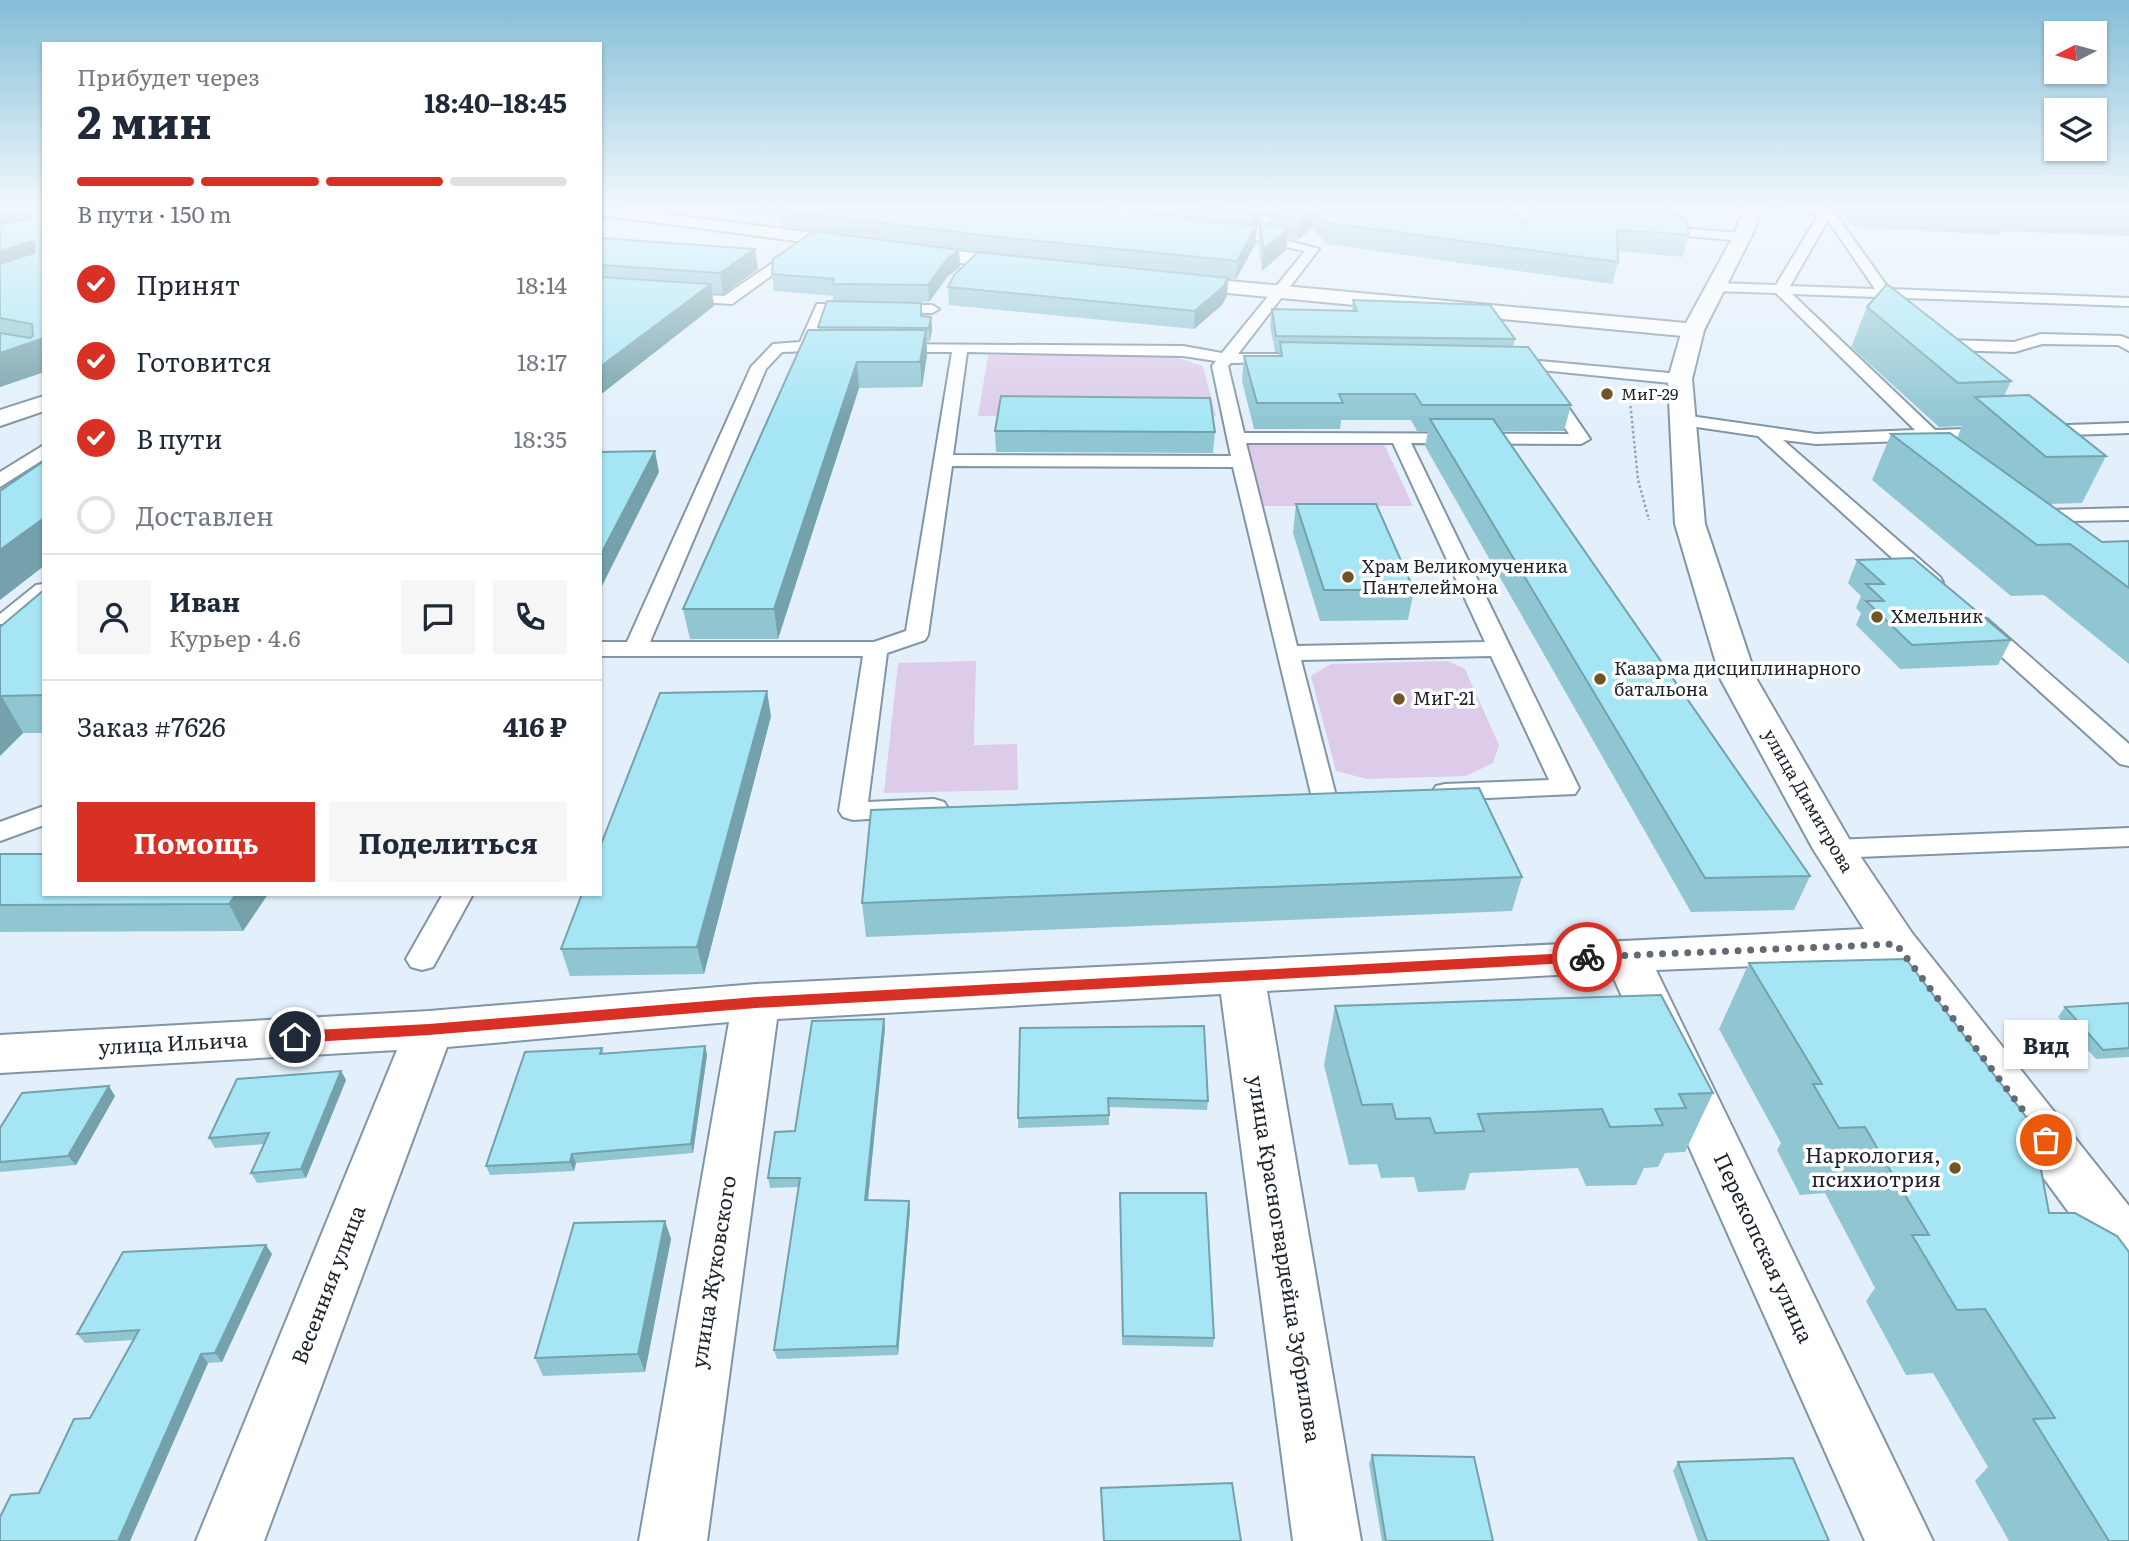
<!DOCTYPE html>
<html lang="ru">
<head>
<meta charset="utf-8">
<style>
	body { margin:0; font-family:Literata,serif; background:#f6f6f7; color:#1f2937; height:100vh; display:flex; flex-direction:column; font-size:26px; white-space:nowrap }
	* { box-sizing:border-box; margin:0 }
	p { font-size:23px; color:#747a83 }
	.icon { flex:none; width:38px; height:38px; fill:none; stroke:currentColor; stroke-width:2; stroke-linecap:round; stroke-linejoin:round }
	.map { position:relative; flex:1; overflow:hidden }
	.drawer { position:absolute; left:42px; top:42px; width:560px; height:854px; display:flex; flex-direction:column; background:#fff; border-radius:0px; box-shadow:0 2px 5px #0004 }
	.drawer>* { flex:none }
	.needle { width:46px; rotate:264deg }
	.fabs { position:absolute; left:2044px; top:21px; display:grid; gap:14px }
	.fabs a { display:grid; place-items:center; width:63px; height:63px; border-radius:0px; background:#fff; box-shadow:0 2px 5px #0004; font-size:35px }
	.pin { position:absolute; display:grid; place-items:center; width:60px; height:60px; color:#fff; margin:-30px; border:4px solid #fff; border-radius:50%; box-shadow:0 2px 7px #0007 }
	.courier { position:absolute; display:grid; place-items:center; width:70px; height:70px; margin:-35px; border:5px solid #d93025; border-radius:50%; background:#fff; color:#222; box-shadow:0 2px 9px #0007 }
	.bubble { position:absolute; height:49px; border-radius:0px; background:#fff; box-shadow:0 2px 5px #0004; font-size:23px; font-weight:700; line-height:49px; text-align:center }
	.headline em { font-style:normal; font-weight:700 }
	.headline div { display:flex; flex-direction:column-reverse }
	.headline { display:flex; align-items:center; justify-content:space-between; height:119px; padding:0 35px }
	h1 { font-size:46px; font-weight:700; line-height:52px }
	.bar { display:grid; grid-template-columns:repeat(4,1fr); gap:10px 7px; align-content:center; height:84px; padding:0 35px }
	.bar i { height:9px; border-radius:5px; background:#e0e1e3 }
	.bar .active { background:#d93025 }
	.bar p { grid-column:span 4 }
	.line { display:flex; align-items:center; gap:18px; padding:0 35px; border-top:2px solid #e0e1e3 }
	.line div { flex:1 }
	.round { display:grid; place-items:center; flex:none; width:74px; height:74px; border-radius:0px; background:#f6f6f7 }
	ol { padding:0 35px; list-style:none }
	li { display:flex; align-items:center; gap:21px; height:77px }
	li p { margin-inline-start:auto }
	li .icon { padding:7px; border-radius:50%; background:#d93025; color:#fff; stroke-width:4 }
	li:last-child { color:#747a83 }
	li i { width:38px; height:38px; border:4px solid #e0e1e3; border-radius:50% }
	.action { display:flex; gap:14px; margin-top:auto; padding:14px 35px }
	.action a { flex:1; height:80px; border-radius:0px; background:#d93025; color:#fff; font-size:28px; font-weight:700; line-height:80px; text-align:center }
	.action a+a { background:#f6f6f7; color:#1f2937 }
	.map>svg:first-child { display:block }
	.green { fill:#ddcce9 }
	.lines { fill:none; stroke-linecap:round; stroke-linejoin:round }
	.service-casing { stroke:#8195a6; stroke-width:4 }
	.minor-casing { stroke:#8195a6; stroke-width:4 }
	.tertiary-casing { stroke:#8195a6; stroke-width:4 }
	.path { stroke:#97a2ac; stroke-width:2.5; stroke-dasharray:2.5 2.5; stroke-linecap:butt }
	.service { fill:#fff; fill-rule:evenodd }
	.minor { fill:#fff; fill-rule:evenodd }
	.tertiary { fill:#fff; fill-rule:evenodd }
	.wall { fill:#8fc6d2 }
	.shaded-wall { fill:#74a1ab }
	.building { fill:#a6e6f4; stroke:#74a1ab; stroke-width:2 }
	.route { fill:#d93025 }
	.done { stroke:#626b74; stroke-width:7; stroke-dasharray:0 12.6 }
	.poi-dot { fill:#6f5426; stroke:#fff; stroke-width:2.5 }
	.labels { text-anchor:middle; stroke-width:7; stroke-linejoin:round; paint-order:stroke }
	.far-poi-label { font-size:16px; fill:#1d242b; stroke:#fff; text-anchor:start }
	.poi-label { font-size:18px; fill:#1d242b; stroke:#fff; text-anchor:start }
	.street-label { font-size:18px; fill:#1d242b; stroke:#fff }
	.near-street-label { font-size:21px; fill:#1d242b; stroke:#fff }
	.near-poi-label { font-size:21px; fill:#1d242b; stroke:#fff; text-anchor:end }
</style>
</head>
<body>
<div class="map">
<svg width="2129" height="1541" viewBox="0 0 2129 1541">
	<rect width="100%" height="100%" fill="#e3f0fb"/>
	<!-- green -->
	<path class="green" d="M988 355 1172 356 1203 366 1216 416H978Z
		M1244 444H1384L1413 506H1261Z
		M976 661 974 745 1017 744 1018 790 884 793 898 663Z
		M1448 661 1465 669 1499 745 1493 763 1466 776 1367 779 1336 771 1311 676 1331 664Z"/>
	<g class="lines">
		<defs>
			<path id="service" d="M1254 206H1270L1280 213 1263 234 1319 249 1238 354H1280L1286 356V362L1231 363 1228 366 1244 433 1569 434 1539 388 1547 383 1553 385 1590 439 1581 444 1411 443 1579 788 1575 794 1445 800 1436 798 1432 792 1436 786 1445 784 1549 780 1491 656 1301 660 1336 796 1333 802 1323 804 1313 802 1233 467 952 466 928 635 925 640 887 653 868 802 934 799 944 802 948 808 944 814 853 820 843 817 839 811 863 656H600V642H627L751 367 773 344 800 342 817 304 932 305 939 309 932 313 827 311 816 342 841 344V350L782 352 766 369 650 642H874L906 631 952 352H892L884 347 887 344 1183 346 1222 353 1305 251 1250 239V233L1267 214ZM967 352 1183 356 1216 361 1212 366 1231 456 953 455ZM1246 443H1393L1485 642 1297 646Z
				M1776 206 1831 208 1889 289 2129 298V306L1792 294 1935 430 1995 428 2004 433 1995 438 1816 444 1783 440 1940 577 1943 582 1940 587H1924L1758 436 1683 425 1674 420 1683 415 1816 434 1915 430 1776 293 1714 291 1707 287 1714 283 1776 285 1819 214ZM1828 220 1875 289 1790 286Z
				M1666 213 1670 214 1677 228 1742 233 1748 237 1742 241 1668 234 1660 217Z
				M802 243 807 244V250L732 304 679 301 672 297 679 293 724 296Z
				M2041 334 2121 336 2129 339V351L2118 345 2042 344 2015 352 1948 350 1940 345 1948 340 2014 342Z
				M1508 358 1680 374 1688 379 1680 384 1502 366V360Z
				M2129 423V433L2037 436 2028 431 2037 426Z
				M44 445V459L0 487V472Z
				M2129 508V520L2069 521 2072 526 2062 532 2055 530 2038 516 2048 510Z
				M44 584V601L29 612H44V626L0 624V614L36 585Z
				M1979 617 1987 619 2129 744V766L2120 764 1971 629 1968 624 1971 619Z
				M44 806V825L0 841V822Z
				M2129 828V846L1834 858 1824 856 1820 849 1824 842 1834 840Z
				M443 894H473L433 967 422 970 411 967 406 959Z"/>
			<path id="minor" d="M1693 323 1704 330 1692 379 1705 524 1757 680 1852 844 1912 933 2129 1206V1274L2109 1267 1884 961 1656 970 1933 1541H1865L1611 972 1267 991 1361 1541H1293L1221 994 777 1019 707 1541H639L729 1022 447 1047 264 1541H196L397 1050 0 1073V1035L429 1011 756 984 1864 929 1813 849 1721 680 1675 524 1668 379 1682 330Z
				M44 396V411L0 426V410Z"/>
			<path id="tertiary" d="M600 206 1022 259 1032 265 1022 271 600 215Z
				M1745 206H1762L1753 233 1704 330 1693 337 1175 288 1165 282 1175 276 1686 323 1735 233Z"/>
		</defs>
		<!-- service casing -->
		<use href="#service" class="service-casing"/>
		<!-- minor casing -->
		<use href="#minor" class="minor-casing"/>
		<!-- tertiary casing -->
		<use href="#tertiary" class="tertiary-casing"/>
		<!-- path -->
		<path class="path" d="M1630 401 1638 480 1649 520"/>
		<!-- service -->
		<use href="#service" class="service"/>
		<!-- minor -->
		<use href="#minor" class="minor"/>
		<!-- tertiary -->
		<use href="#tertiary" class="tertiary"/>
	</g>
	<!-- wall -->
	<path class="wall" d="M0 206H44V372L0 387Z
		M694 206H1264L1263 215 1254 225 1256 243 1236 279H1228L1227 296 1222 305 1194 329 949 305 948 287 988 253 859 237 959 250 960 267 948 276 929 302H839L931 317 932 330 930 341H927V355L922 387 859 388 778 639H690L683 609 819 330 818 327 833 301V296L774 291 772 274 814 231 781 227 780 219Z
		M1274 206H1505L1527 225 1531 206H1678L1676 215 1689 235 1683 257 1617 251 1618 262 1612 284 1326 244 1313 227 1297 240 1288 238 1286 250 1262 271 1258 243 1259 222 1268 224 1269 212Z
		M1839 206H2129V236L2001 231 1999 235 1853 227Z
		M600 238 758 269 723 294H712L714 306 600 395Z
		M1353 300 1515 339 1513 347 1571 405 1564 431H1501L1810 876 1794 910 1691 912 1425 446 1428 431H1417L1411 420H1341L1340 429H1254L1242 381 1244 356H1278L1279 352H1275L1270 325 1272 309 1352 311Z
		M1867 307 2011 381 2004 396 2106 456 2082 503 2049 504 2102 542 2129 541V664L2044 595 2011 596 1872 480 1891 434 1957 438 1962 426 1939 427 1851 347Z
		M995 431 1215 432 1213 453 996 452Z
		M1296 504 1414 590 1408 620 1320 621 1293 533Z
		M1857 560 2011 640 1998 665 1900 669 1856 625 1861 613 1856 608 1861 596 1848 583Z
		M44 590V733H23L0 756V627Z
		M771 716 704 974 570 976 561 949Z
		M0 854 44 894H268L243 931 0 932Z
		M1522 877 1512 911 866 937 862 903Z
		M1749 963 2049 1213 2129 1541H2009L1975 1481 1988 1467 1933 1373 1906 1375 1866 1301 1875 1288 1825 1193 1800 1195 1777 1150 1781 1143 1719 1029Z
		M2129 1003V1057L2096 1059 2058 1017 2065 1007Z
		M1335 1006 1713 1093 1685 1152 1665 1153 1658 1167 1644 1168 1636 1185 1586 1186 1578 1168 1470 1173 1465 1190 1418 1192 1414 1177 1381 1178 1377 1164 1349 1165 1324 1065Z
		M885 1028 868 1200 909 1201 910 1210 898 1355 777 1359 774 1350 799 1187 770 1188 768 1178 795 1131Z
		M1020 1028 1208 1101 1207 1110 1109 1107V1125L1018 1128Z
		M705 1046 707 1055 693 1153 576 1163 574 1171 490 1175 486 1166 602 1048 604 1054Z
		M341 1071 346 1080 306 1178 257 1183 251 1173 265 1144 215 1148 209 1138Z
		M115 1096 76 1165 0 1172V1128Z
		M1120 1193 1214 1338 1213 1347 1122 1345Z
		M665 1221 671 1239 645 1372 543 1376 535 1358Z
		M272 1254 222 1362 208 1363 130 1541H0L39 1493 90 1418 134 1340 85 1343 77 1334Z
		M1372 1455 1493 1541H1382L1369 1464Z
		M1678 1462 1829 1541H1698L1673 1471Z"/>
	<!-- shaded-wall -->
	<path class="shaded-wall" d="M17 206H36L44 223 0 235V209Z
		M1257 206H1264L1263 215 1251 229 1252 212Z
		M1315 206 1313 227 1297 240 1299 220Z
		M1257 225 1256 243 1236 279 1237 261Z
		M1288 229 1286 250 1262 271 1264 249Z
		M32 241 43 266 0 280V251Z
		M755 249 758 269 723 294 720 273Z
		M959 250 960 267 948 276 929 302 928 285 947 259Z
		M1228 278 1227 296 1222 305 1194 329 1195 311Z
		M711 284 714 306 600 395V367Z
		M931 317 932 330 930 341 929 328Z
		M926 330 927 355 922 387 920 362Z
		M44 338V372L0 387V353Z
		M857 362 859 388 778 639 774 609Z
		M655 451 659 472 600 590V556Z
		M44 518V566L0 600V550Z
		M767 691 771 716 704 974 697 947Z
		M1 695 23 733 0 756V696Z
		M236 894H268L243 931 229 904Z
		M884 1019 885 1028 867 1209 865 1200Z
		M705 1046 707 1055 693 1153 691 1144Z
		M341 1071 346 1080 306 1178 301 1169Z
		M109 1086 115 1096 76 1165 68 1156Z
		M572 1154 576 1163 574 1171 570 1162Z
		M909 1201 910 1210 898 1355 897 1346Z
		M665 1221 671 1239 645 1372 638 1354Z
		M266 1245 272 1254 222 1362 215 1353Z
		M201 1354 208 1363 130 1541H118Z"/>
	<!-- building -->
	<path class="building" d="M0 206H17L0 209Z
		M35 206H44V338L0 353V333L30 338 33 336 32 324 0 318V264L34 253 35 244 32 241 0 251V225L33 218Z
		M779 206H1102L1219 223 1257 225 1237 261 988 236 779 210Z
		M1204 206H1257L1252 212Z
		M1274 206H1315L1299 220 1269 212Z
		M1315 206H1505L1527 225 1531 206H1667L1671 215 1685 217 1689 235 1617 230 1618 262 1328 223Z
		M1259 222 1288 229 1264 249Z
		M814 231 959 250 947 259 928 285 832 284 834 279 772 274 773 259Z
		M600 238 755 249 720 273 600 265Z
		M978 252 1228 278 1223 287 1195 311 948 287 954 275Z
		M600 277 711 284 600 367Z
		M1887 284 2011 381 1958 383 1867 307Z
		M1353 300 1490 305 1515 339 1276 336 1272 309 1357 311Z
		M827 301 921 303V316L931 317 929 328 818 327Z
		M808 330H926L920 362H857L774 609H683Z
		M1280 342 1528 347 1571 405H1422L1415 394H1339L1343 403H1257L1244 356H1282Z
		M2029 395 2106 456 2046 457 1975 397Z
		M1001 396 1210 398 1215 432 995 431Z
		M1430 419H1493L1810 876 1705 878Z
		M1950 433 2102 542 2129 541V588L2070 544 2037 545 1891 434Z
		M655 451 600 556V452Z
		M44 461V518L0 550V491Z
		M1296 504H1376L1414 590H1324Z
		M1913 558 2011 640 1912 645 1866 601H1884L1866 584H1884L1857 560Z
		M44 590V695L0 696V627Z
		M767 691 697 947 561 949 582 894H600V847L660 693Z
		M1479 788 1522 877 862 903 871 810Z
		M0 854H44V894H236L229 904 0 905Z
		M1906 959 2033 1126 2049 1213H2075L2117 1236 2129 1252V1541H2109L2033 1419 2055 1418 1985 1309 1957 1310 1912 1235H1929L1887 1165 1865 1127 1839 1128 1813 1084H1822L1749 963Z
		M1661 995 1713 1093 1679 1094 1686 1108 1655 1109 1663 1125 1610 1127 1602 1109 1478 1114 1484 1131 1435 1133 1430 1118 1396 1119 1392 1104 1362 1105 1335 1006Z
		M2129 1003V1048L2103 1050 2065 1007Z
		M884 1019 865 1200 909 1201 897 1346 774 1350 800 1178H768L775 1132 795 1131 812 1021Z
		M1204 1026 1208 1101 1108 1098 1109 1115 1018 1118 1020 1028Z
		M705 1046 691 1144 572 1154 570 1162 486 1166 525 1052 602 1048 600 1054Z
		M341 1071 301 1169 251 1173 269 1133 209 1138 237 1079Z
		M109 1086 68 1156 0 1162V1128L22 1093Z
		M1120 1193H1206L1214 1338 1123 1336Z
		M665 1221 638 1354 535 1358 574 1223Z
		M266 1245 215 1353 201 1354 118 1541H0V1517L11 1495 39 1493 74 1419 90 1418 139 1330 77 1334 123 1252Z
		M1372 1455 1474 1457 1493 1541H1386Z
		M1793 1458 1829 1541H1707L1678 1462Z
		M1232 1483 1241 1541H1104L1101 1488Z"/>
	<!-- sky -->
	<linearGradient id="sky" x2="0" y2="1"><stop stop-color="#84bed7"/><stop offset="0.49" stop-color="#f2f8fd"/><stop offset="1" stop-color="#f2f8fd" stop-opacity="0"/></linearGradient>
	<rect width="2129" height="422" fill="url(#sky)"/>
	<!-- route -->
	<path class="route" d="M1587 952 1594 957 1587 962 756 1008 429 1035 295 1043 288 1037 295 1031 429 1024 756 997Z"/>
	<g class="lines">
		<!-- done -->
		<path class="done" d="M1587 957 1896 944 2046 1140"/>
	</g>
	<!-- markers -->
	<g class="poi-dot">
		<circle cx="1607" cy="394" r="7"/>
		<circle cx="1348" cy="577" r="7"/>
		<circle cx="1877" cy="617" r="7"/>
		<circle cx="1600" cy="679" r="7"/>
		<circle cx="1399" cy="699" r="7"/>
		<circle cx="1955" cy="1168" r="7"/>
	</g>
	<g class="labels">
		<!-- far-poi labels -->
		<g class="far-poi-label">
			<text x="1621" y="400">МиГ-29</text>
		</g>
		<!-- poi labels -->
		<g class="poi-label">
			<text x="1362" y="573">Храм Великомученика<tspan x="1362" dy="21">Пантелеймона</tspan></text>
			<text x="1891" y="623">Хмельник</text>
			<text x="1614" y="675">Казарма дисциплинарного<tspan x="1614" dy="21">батальона</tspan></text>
			<text x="1413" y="705">МиГ-21</text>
		</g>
		<!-- street labels -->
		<g class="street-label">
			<text transform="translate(1808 801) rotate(60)" y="6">улица Димитрова</text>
		</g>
		<!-- near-street labels -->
		<g class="near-street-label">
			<text transform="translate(173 1044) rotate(-3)" y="7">улица Ильича</text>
			<text transform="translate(1763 1248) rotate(65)" y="7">Перекопская улица</text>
			<text transform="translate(1284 1259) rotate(81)" y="7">улица Красногвардейца Зубрилова</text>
			<text transform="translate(714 1272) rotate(-81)" y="7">улица Жуковского</text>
			<text transform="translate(329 1285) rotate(-69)" y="7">Весенняя улица</text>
		</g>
		<!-- near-poi labels -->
		<g class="near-poi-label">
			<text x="1941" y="1163">Наркология,<tspan x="1941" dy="24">психиотрия</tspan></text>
		</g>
	</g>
</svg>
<div class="fabs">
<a><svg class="needle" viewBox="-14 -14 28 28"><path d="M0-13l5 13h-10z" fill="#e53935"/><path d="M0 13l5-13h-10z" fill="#747a83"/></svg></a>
<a><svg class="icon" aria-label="layers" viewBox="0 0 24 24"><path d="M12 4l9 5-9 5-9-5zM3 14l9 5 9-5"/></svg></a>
</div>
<div class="pin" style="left:2046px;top:1140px;background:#ea580c"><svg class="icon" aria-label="bag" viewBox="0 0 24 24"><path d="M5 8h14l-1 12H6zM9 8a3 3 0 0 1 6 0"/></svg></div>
<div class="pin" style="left:295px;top:1037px;background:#1f2937"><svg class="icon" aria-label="home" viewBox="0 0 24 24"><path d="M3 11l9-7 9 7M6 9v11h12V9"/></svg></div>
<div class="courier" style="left:1587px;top:957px"><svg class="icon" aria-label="bike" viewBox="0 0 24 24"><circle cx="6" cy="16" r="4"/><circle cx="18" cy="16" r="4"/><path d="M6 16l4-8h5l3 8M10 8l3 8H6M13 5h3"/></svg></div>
<div class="bubble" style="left:2004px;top:1020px;width:84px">Вид</div>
<section class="drawer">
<div class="headline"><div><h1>2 мин</h1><p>Прибудет через</p></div><em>18:40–18:45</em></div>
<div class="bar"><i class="active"></i><i class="active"></i><i class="active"></i><i></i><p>В пути · 150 m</p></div>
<ol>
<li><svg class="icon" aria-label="check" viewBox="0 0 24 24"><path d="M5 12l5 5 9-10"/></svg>Принят<p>18:14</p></li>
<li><svg class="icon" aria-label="check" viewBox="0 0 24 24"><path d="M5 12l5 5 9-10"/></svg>Готовится<p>18:17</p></li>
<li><svg class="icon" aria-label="check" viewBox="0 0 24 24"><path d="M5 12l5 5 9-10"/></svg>В пути<p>18:35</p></li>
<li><i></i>Доставлен</li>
</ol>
<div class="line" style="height:126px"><a class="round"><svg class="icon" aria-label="person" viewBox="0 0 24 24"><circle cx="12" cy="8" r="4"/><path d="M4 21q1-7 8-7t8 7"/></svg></a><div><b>Иван</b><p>Курьер · 4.6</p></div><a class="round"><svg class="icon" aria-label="chat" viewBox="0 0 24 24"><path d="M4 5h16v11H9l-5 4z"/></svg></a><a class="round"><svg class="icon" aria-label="phone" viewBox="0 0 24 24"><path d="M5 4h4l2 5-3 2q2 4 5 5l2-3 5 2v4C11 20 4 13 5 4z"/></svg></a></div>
<div class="line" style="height:91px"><div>Заказ #7626</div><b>416 ₽</b></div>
<div class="action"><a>Помощь</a><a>Поделиться</a></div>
</section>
</div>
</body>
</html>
